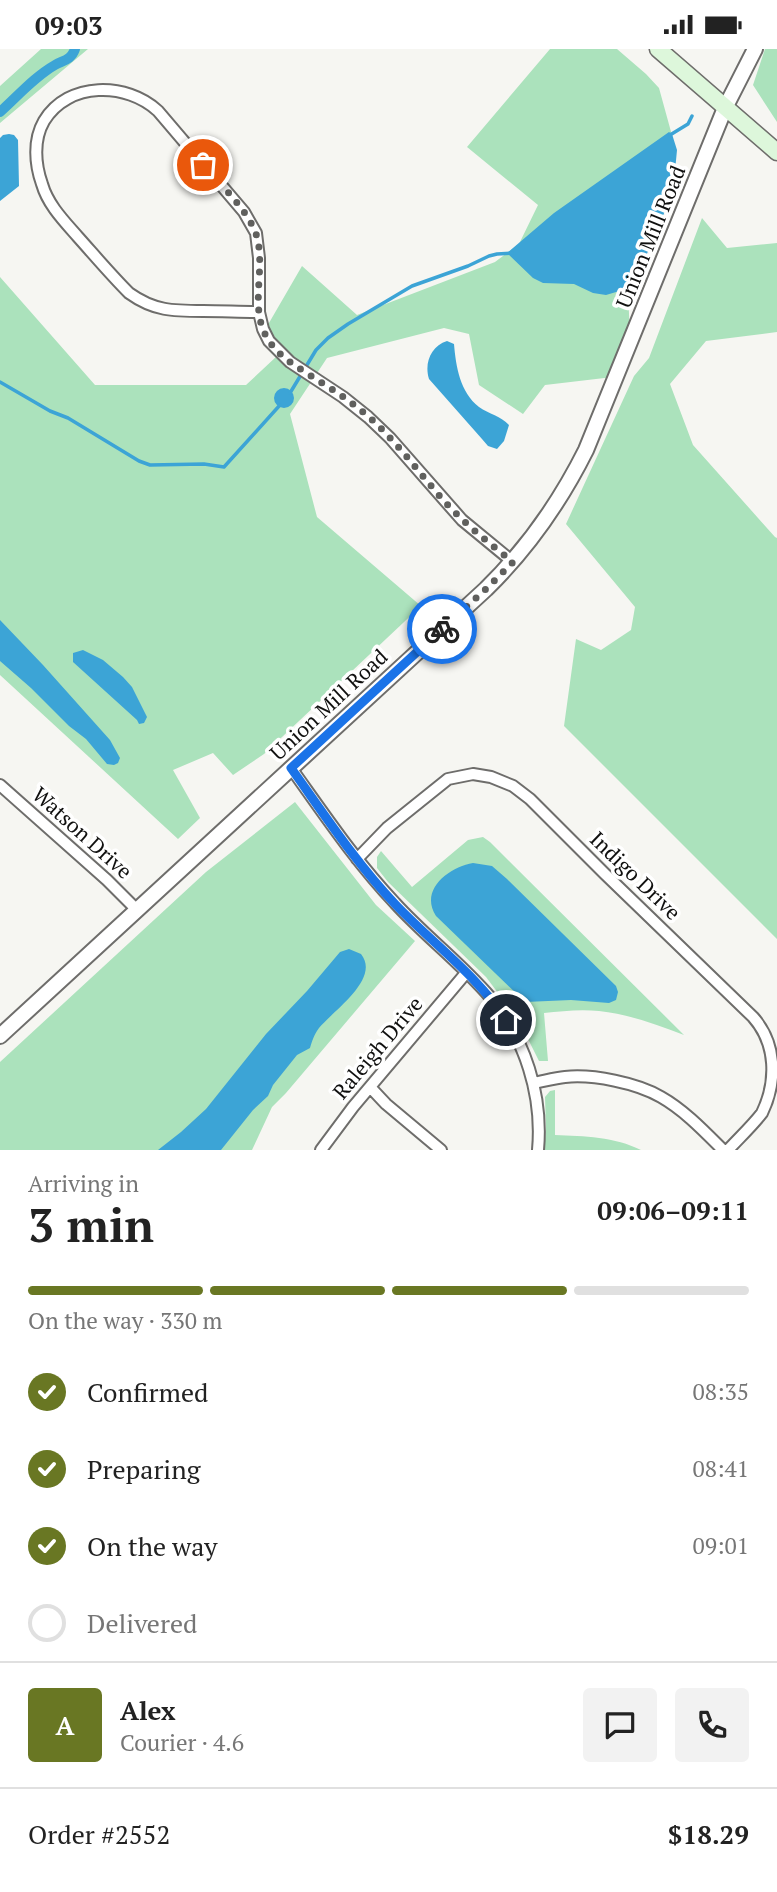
<!DOCTYPE html>
<html lang="en">
<head>
<meta charset="utf-8">
<style>
	body { margin:0; font-family:"PT Serif",serif; background:#f2f2f2; color:#222; height:100vh; display:flex; flex-direction:column; font-size:26px; white-space:nowrap }
	* { box-sizing:border-box; margin:0 }
	p { font-size:23px; color:#767676 }
	.icon { flex:none; width:38px; height:38px; fill:none; stroke:currentColor; stroke-width:2; stroke-linecap:round; stroke-linejoin:round }
	.map { position:relative; height:1101px; overflow:hidden }
	.sheet { display:flex; flex-direction:column; background:#fff; flex:1 }
	.sheet>* { flex:none }
	.pin { position:absolute; display:grid; place-items:center; width:60px; height:60px; color:#fff; margin:-30px; border:4px solid #fff; border-radius:50%; box-shadow:0 2px 7px #0007 }
	.courier { position:absolute; display:grid; place-items:center; width:70px; height:70px; margin:-35px; border:5px solid #1a73e8; border-radius:50%; background:#fff; color:#222; box-shadow:0 2px 9px #0007 }
	.overview em { font-style:normal; font-weight:800 }
	.overview div { display:flex; flex-direction:column-reverse }
	.overview { display:flex; align-items:center; justify-content:space-between; height:119px; padding:0 28px }
	h1 { font-size:46px; font-weight:800; line-height:52px }
	.bar { display:grid; grid-template-columns:repeat(4,1fr); gap:10px 7px; align-content:center; height:84px; padding:0 28px }
	.bar i { height:9px; border-radius:5px; background:#e0e0e0 }
	.bar .on { background:#697723 }
	.bar p { grid-column:span 4 }
	.line { display:flex; align-items:center; gap:18px; padding:0 28px; border-top:2px solid #e0e0e0 }
	.line div { flex:1 }
	.round { display:grid; place-items:center; flex:none; width:74px; height:74px; border-radius:7px; background:#f2f2f2 }
	ol { padding:0 28px; list-style:none }
	li { display:flex; align-items:center; gap:21px; height:77px }
	li p { margin-inline-start:auto }
	li .icon { padding:7px; border-radius:50%; background:#697723; color:#fff; stroke-width:4 }
	li:last-child { color:#767676 }
	li i { width:38px; height:38px; border:4px solid #e0e0e0; border-radius:50% }
	.status { display:flex; justify-content:space-between; align-items:center; height:49px; padding:0 35px; background:#fff; direction:ltr }
	.status svg { height:19px; fill:currentColor }
	.map>svg:first-child { display:block }
	.green { fill:#abe2bc }
	.water { fill:#3ca4d6 }
	.lines { fill:none; stroke-linecap:round; stroke-linejoin:round }
	.stream { stroke:#3ca4d6; stroke-width:3.5 }
	.canal { stroke:#3ca4d6; stroke-width:10 }
	.minor-casing { stroke:#6e6d6b; stroke-width:14 }
	.tertiary-casing { stroke:#6e6d6b; stroke-width:18 }
	.secondary-casing { stroke:#6e6d6b; stroke-width:19 }
	.minor { stroke:#fff; stroke-width:10 }
	.tertiary { stroke:#fff; stroke-width:14 }
	.secondary { stroke:#ddf7db; stroke-width:16 }
	.done { stroke:#60605e; stroke-width:7; stroke-dasharray:0 12.6 }
	.route { stroke:#1a73e8; stroke-width:9 }
	.labels { text-anchor:middle; stroke-width:7; stroke-linejoin:round; paint-order:stroke }
	.street-label { font-size:21px; fill:#10100f; stroke:#fff }
</style>
</head>
<body>
<div class="status"><b>09:03</b><svg viewBox="0 0 49 12"><path d="M0 12V9h3v3zM5 12V6h3v6zM10 12V3h3v9zM15 12V0h3v12zM26 1h20v11H26zM47 4h2v5h-2z"/></svg></div>
<div class="map">
<svg width="777" height="1101" viewBox="0 0 777 1101">
	<rect width="100%" height="100%" fill="#f6f6f2"/>
	<!-- green -->
	<path class="green" d="M41 0H88L0 74V37Z
		M550 0H617L646 25 659 39 673 90 627 219 630 288 613 328 545 336 523 365 479 336 469 285 444 279 327 309 290 365 317 468 421 557 264 705 233 726 213 704 173 721 200 769 178 790 0 626V228L95 336H246L277 307 262 286 302 217 357 266 495 213 519 195 538 156 467 98Z
		M765 0H777V73L753 36Z
		M702 169 727 199 777 194V283L706 292 670 335 693 396 775 488 777 489V890L564 677 576 590 601 601 631 581 635 558 566 475 634 327 649 309Z
		M295 753 376 856 415 892 286 1044 272 1058 252 1101H0V1013L206 823Z
		M483 788 490 793 684 986C657 976 629 965 599 962 581 960 562 962 544 964L548 1012H539L519 972 486 928 388 833 377 819V808L381 802 412 838 468 791Z
		M555 1041V1086C584 1087 615 1088 641 1101H544L546 1080 545 1048 550 1042Z"/>
	<!-- water -->
	<path class="water" d="M669 83 672 85 677 101 673 143 633 238 606 246 593 244 574 235 543 234 533 229 507 204 554 164Z
		M9 85 14 86 18 91 19 137 0 152V89L3 86Z
		M447 292 454 295C456 318 460 343 479 358 489 365 501 367 509 376L504 392 497 400 488 397 482 390 429 330C424 314 431 297 447 292Z
		M274 349a10 10 0 1 1 20 0a10 10 0 1 1-20 0Z
		M0 571 43 616 110 691 120 709 118 714 114 716 107 715 86 690 69 677 31 639 0 612Z
		M83 601 103 611 123 628 132 638 147 668 144 674 139 675 137 671 73 613V604Z
		M473 814 492 817 507 830 616 937 618 943 616 951 609 954 571 951 525 953 436 867C419 841 449 818 473 814Z
		M349 900 361 905C381 930 333 962 319 979 314 986 312 992 310 999L297 1006 273 1036 268 1047 253 1061 221 1101H158L181 1083 206 1060 266 985 307 942 340 903Z"/>
	<g class="lines">
		<!-- stream -->
		<path class="stream" d="M670 86 688 75 692 67
			M0 333 50 362 68 369 139 412 150 416 204 415 224 418 280 356
			M290 344 316 301 328 289 348 275 412 237 468 217 489 207 497 205 512 204"/>
		<!-- canal -->
		<path class="canal" d="M0 63C17 48 34 28 55 16 64 11 71 11 75 0"/>
		<defs>
			<path id="minor" d="M259 263C240 263 222 262 203 262 173 262 154 262 129 244 111 226 95 207 78 188 64 172 48 156 42 135 35 115 33 91 44 72 68 32 127 33 158 62L244 163 256 184 259 209V263L263 280 269 292 290 313 343 348 368 368 390 389 462 471 513 513
				M291 719C324 765 356 813 395 854 425 887 461 914 490 948 525 990 543 1046 538 1101
				M0 736 107 831 137 861
				M357 810 387 779 448 730 473 725 491 728 513 737 530 750 605 825 753 968C777 995 777 1033 762 1064 752 1077 739 1089 728 1101
				M533 1034C544 1032 555 1029 565 1028 593 1025 637 1034 661 1048 684 1061 704 1082 723 1101
				M370 1038 386 1055 441 1101
				M321 1101 353 1058 466 924"/>
			<path id="tertiary" d="M0 987 486 540C528 499 560 453 586 401L725 59 755 0"/>
			<path id="secondary" d="M658 0 777 103"/>
		</defs>
		<!-- minor casing -->
		<use href="#minor" class="minor-casing"/>
		<!-- tertiary casing -->
		<use href="#tertiary" class="tertiary-casing"/>
		<!-- secondary casing -->
		<use href="#secondary" class="secondary-casing"/>
		<!-- minor -->
		<use href="#minor" class="minor"/>
		<!-- tertiary -->
		<use href="#tertiary" class="tertiary"/>
		<!-- secondary -->
		<use href="#secondary" class="secondary"/>
	</g>
	<g class="lines">
		<!-- done -->
		<path class="done" d="M203 116C220 135 250 163 257 188 266 222 248 261 269 292 281 310 301 320 319 332 337 343 354 355 370 369 398 394 420 425 445 453 465 475 489 494 513 513L486 540 442 580"/>
		<!-- route -->
		<path class="route" d="M442 580 291 719C324 765 356 814 395 855 432 894 477 926 506 971"/>
	</g>
	<g class="labels">
		<!-- street labels -->
		<g class="street-label">
			<text transform="translate(651 188) rotate(-68)" y="7">Union Mill Road</text>
			<text transform="translate(329 656) rotate(-43)" y="7">Union Mill Road</text>
			<text transform="translate(82 784) rotate(42)" y="7">Watson Drive</text>
			<text transform="translate(635 827) rotate(44)" y="7">Indigo Drive</text>
			<text transform="translate(378 999) rotate(-50)" y="7">Raleigh Drive</text>
		</g>
	</g>
</svg>
<div class="pin" style="left:203px;top:116px;background:#ea580c"><svg class="icon" aria-label="bag" viewBox="0 0 24 24"><path d="M5 8h14l-1 12H6zM9 8a3 3 0 0 1 6 0"/></svg></div>
<div class="pin" style="left:506px;top:971px;background:#1f2937"><svg class="icon" aria-label="home" viewBox="0 0 24 24"><path d="M3 11l9-7 9 7M6 9v11h12V9"/></svg></div>
<div class="courier" style="left:442px;top:580px"><svg class="icon" aria-label="bike" viewBox="0 0 24 24"><circle cx="6" cy="16" r="4"/><circle cx="18" cy="16" r="4"/><path d="M6 16l4-8h5l3 8M10 8l3 8H6M13 5h3"/></svg></div>
</div>
<section class="sheet">
<div class="overview"><div><h1>3 min</h1><p>Arriving in</p></div><em>09:06–09:11</em></div>
<div class="bar"><i class="on"></i><i class="on"></i><i class="on"></i><i></i><p>On the way · 330 m</p></div>
<ol>
<li><svg class="icon" aria-label="check" viewBox="0 0 24 24"><path d="M5 12l5 5 9-10"/></svg>Confirmed<p>08:35</p></li>
<li><svg class="icon" aria-label="check" viewBox="0 0 24 24"><path d="M5 12l5 5 9-10"/></svg>Preparing<p>08:41</p></li>
<li><svg class="icon" aria-label="check" viewBox="0 0 24 24"><path d="M5 12l5 5 9-10"/></svg>On the way<p>09:01</p></li>
<li><i></i>Delivered</li>
</ol>
<div class="line" style="height:126px"><b class="round" style="background:#697723;color:#fff">A</b><div><b>Alex</b><p>Courier · 4.6</p></div><a class="round"><svg class="icon" aria-label="chat" viewBox="0 0 24 24"><path d="M4 5h16v11H9l-5 4z"/></svg></a><a class="round"><svg class="icon" aria-label="phone" viewBox="0 0 24 24"><path d="M5 4h4l2 5-3 2q2 4 5 5l2-3 5 2v4C11 20 4 13 5 4z"/></svg></a></div>
<div class="line" style="height:91px"><div>Order #2552</div><b>$18.29</b></div>
</section>
</body>
</html>
